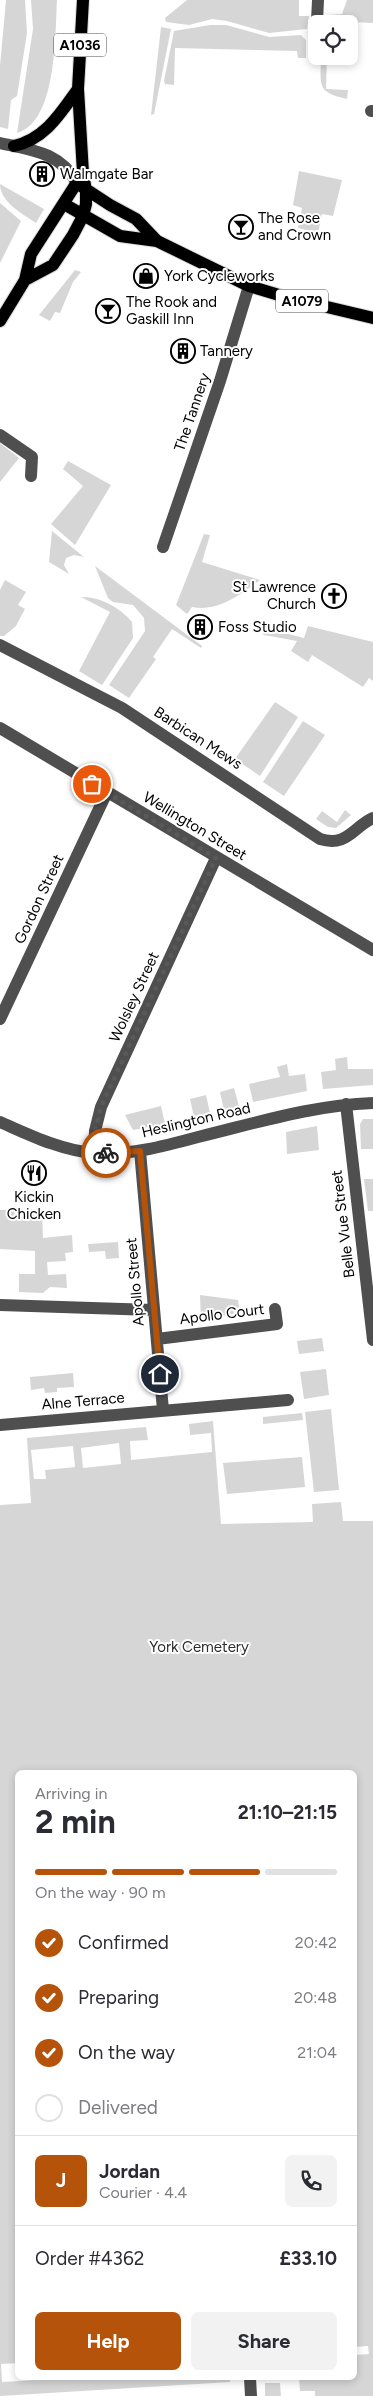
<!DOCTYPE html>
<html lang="en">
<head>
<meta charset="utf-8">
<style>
	body { margin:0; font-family:Figtree,sans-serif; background:#f2f2f3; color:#2b2b33; height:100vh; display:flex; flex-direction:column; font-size:19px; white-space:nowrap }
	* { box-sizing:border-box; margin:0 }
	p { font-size:16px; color:#7c7c81 }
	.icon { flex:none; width:28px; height:28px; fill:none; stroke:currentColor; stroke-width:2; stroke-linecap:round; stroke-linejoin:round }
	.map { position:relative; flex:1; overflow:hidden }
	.drawer { position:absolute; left:15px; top:1770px; width:342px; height:610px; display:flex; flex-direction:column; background:#fff; border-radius:8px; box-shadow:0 2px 8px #0003 }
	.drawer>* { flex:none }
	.buttons { position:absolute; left:308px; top:15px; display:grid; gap:10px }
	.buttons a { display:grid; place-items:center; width:50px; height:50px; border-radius:8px; background:#fff; box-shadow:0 2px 8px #0003; font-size:25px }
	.pin { position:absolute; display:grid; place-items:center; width:42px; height:42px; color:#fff; margin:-21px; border:2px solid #fff; border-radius:50%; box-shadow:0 1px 5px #0007 }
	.courier { position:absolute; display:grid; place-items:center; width:50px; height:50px; margin:-25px; border:4px solid #b45309; border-radius:50%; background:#fff; color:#222; box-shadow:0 1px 6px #0007 }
	.overview em { font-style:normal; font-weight:700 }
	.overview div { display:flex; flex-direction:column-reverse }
	.overview { display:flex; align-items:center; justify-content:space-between; height:85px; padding:0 20px }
	h1 { font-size:32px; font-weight:700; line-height:38px }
	.bar { display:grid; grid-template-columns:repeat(4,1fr); gap:8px 5px; align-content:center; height:60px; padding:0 20px }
	.bar i { height:6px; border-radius:4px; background:#e1e1e2 }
	.bar .selected { background:#b45309 }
	.bar p { grid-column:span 4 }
	.line { display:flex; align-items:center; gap:12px; padding:0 20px; border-top:1px solid #e1e1e2 }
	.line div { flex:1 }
	.round { display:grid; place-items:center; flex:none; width:52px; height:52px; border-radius:8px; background:#f2f2f3 }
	ol { padding:0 20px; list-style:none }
	li { display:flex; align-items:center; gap:15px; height:55px }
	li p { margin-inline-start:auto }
	li .icon { padding:5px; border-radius:50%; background:#b45309; color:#fff; stroke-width:4 }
	li:last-child { color:#7c7c81 }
	li i { width:28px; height:28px; border:2px solid #e1e1e2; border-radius:50% }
	.cta { display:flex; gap:10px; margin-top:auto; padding:10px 20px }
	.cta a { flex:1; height:58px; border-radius:8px; background:#b45309; color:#fff; font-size:20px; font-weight:700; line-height:58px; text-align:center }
	.cta a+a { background:#f2f2f3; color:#2b2b33 }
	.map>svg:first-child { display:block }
	.green { fill:#d6d6d6; fill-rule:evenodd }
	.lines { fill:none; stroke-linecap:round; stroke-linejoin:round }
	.major-casing { stroke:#dbdbdb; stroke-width:14 }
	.minor { stroke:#4f4f4f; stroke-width:12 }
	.major { stroke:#000; stroke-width:12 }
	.done { stroke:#595959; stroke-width:5; stroke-dasharray:0 9 }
	.route { stroke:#b45309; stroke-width:6 }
	.labels { text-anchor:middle; stroke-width:4; stroke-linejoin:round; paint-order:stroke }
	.shield { fill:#fff; stroke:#4c4c4c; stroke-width:1 }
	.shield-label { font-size:14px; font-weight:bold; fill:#000 }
	.poi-label { font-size:15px; fill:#000; stroke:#fff; text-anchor:start }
	.street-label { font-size:15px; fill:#000; stroke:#fff }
	.park-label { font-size:15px; fill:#2d2d2d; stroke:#fff }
</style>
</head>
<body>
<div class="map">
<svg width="373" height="2396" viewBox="0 0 373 2396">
	<rect width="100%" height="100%" fill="#fff"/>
	<!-- green -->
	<path class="green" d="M6 0H25L27 33 17 96 11 100 8 129 0 127V66Z
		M31 0H57C55 34 57 122 17 133L33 29Z
		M187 0H299V16H309L307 29 269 33 227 21 212 19 189 25 166 22 165 18Z
		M347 0H373V23L329 21 328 24H318L329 15 342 14Z
		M210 25H226L269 37 301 35 306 40V58H298L297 51 175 48 174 85 165 84 164 81 174 31Z
		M161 27 171 29 154 114 151 115Z
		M316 27V56H327L326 89 348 90 347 99C318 93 320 86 321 59L311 58 312 34Z
		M299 171 342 180 333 216 322 214 318 233 298 228 302 208 293 205Z
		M0 184 44 209 36 223C23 214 0 202 0 184Z
		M0 203 21 221 0 263Z
		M75 270 81 272 73 282 60 313 55 312 50 321 39 315Z
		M0 443 19 458 0 482Z
		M68 461 111 485 75 545 51 524 83 486 63 469Z
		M52 531 84 557 74 555 66 558 64 565 69 574 49 562Z
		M204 534 210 535 202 562 260 580C240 595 218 612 192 607L187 614 176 605Z
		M95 566 202 646 201 648 172 629 153 657 156 659 129 698 109 685 145 631 144 618 133 605 113 602 108 598Z
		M5 580 26 592 18 605 25 609 16 626 4 636H0V590Z
		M81 597C99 596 121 608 132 622L133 638 102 685 79 671 110 612Z
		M258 626 304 638 308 626 373 642V681L369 678 363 687 312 655 308 662 291 651 297 641 264 635Z
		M275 702 298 717 260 776 235 759Z
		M303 721 325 735 284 796 263 782Z
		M345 810 351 815 336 828 328 827 316 819 322 811 337 822Z
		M347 1057 348 1069H373V1085L323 1089 321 1072 336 1070 335 1059Z
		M287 1064 289 1076 305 1074 307 1091 253 1102 249 1084 280 1077 277 1067Z
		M234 1088 239 1106 224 1110 220 1092Z
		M206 1095 210 1113 194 1117 190 1099Z
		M161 1106 165 1124 133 1130 125 1115Z
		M363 1119H373V1149H361L360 1124Z
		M317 1126 319 1150 287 1154 286 1132Z
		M364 1179H373V1211H368Z
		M42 1209 43 1238 72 1235 73 1252 65 1253 66 1261 47 1262 48 1275 66 1274 67 1288 50 1287 43 1293 19 1292V1274H35V1251L0 1249V1210Z
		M118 1242 119 1258 106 1259 105 1251 89 1252 88 1244Z
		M200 1295 238 1300 239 1307 233 1314 201 1320Z
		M322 1338 324 1351 299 1354 297 1341Z
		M326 1369 329 1395 304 1399 300 1372Z
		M73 1373 74 1387 57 1388V1392L45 1393 44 1388 31 1390 30 1377Z
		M331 1409 339 1490 314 1492 305 1412Z
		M302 1413 303 1420 263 1424V1417Z
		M213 1421 221 1524 313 1522 312 1504 341 1502 343 1521H373V2396H315V2391H300L299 2378H355V2355L369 2354 368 2346 355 2347V1772H18V2363L1 2364 2 2382 37 2380V2378H46L47 2380 81 2378H230V2382L0 2396V1505L31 1503 27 1438 146 1427 148 1440 130 1441 131 1460 212 1452 211 1433 190 1435 189 1424ZM119 1443 121 1464 83 1468 81 1448ZM73 1446 75 1467 45 1470 46 1479H34L31 1450Z
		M302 1457 305 1487 227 1494 223 1463Z
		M265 2383H280L281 2396H265Z"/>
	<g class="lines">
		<defs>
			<path id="major" d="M14 146C45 139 60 114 78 89
				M81 186 110 205 136 219 157 241
				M64 204 120 236 157 241 249 286 289 298 373 318
				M25 280 53 265 73 235 83 216 86 204V191L83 173 78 89 83 0
				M0 321 25 280 31 254 83 173"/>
		</defs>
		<!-- major casing -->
		<use href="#major" class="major-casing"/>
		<!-- minor -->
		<path class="minor" d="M317 21 318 0
			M371 111H373
			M0 143C32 150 60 152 77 183
			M0 435 32 457 31 476
			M163 547 220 381 249 286
			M0 645 122 708 320 839C347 847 352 828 373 818
			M0 728 373 950
			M0 1019 107 792
			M346 1104 373 1340
			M0 1122C30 1135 60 1150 93 1153 128 1156 165 1146 198 1137 256 1123 313 1105 373 1103
			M140 1151 163 1410
			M94 1153 95 1131 101 1107 216 858
			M0 1305 153 1310
			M157 1339 277 1324 275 1309
			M0 1425 288 1400
			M250 2378 251 2396"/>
		<!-- major -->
		<use href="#major" class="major"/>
	</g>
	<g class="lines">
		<!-- done -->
		<path class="done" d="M92 784 216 858 101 1107 95 1131 94 1153H106"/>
		<!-- route -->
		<path class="route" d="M106 1153 140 1151 160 1374"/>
	</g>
	<!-- icons -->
	<defs>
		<symbol id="building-ring" viewBox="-11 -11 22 22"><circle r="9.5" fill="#fff" stroke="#000" stroke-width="1.5"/><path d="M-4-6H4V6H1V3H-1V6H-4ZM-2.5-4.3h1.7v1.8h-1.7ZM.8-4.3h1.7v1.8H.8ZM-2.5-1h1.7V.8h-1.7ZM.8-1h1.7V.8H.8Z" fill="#000"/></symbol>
		<symbol id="bar-ring" viewBox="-11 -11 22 22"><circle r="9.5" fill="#fff" stroke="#000" stroke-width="1.5"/><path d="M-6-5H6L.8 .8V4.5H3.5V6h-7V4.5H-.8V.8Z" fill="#000"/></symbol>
		<symbol id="shop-ring" viewBox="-11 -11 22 22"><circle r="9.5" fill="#fff" stroke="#000" stroke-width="1.5"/><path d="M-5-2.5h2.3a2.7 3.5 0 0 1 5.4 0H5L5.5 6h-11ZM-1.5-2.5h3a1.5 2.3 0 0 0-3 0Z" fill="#000"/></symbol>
		<symbol id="church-ring" viewBox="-11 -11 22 22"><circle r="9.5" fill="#fff" stroke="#000" stroke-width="1.5"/><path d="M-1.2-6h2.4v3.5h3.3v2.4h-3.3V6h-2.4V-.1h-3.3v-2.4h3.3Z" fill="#000"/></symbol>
		<symbol id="restaurant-ring" viewBox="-11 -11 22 22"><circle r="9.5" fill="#fff" stroke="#000" stroke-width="1.5"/><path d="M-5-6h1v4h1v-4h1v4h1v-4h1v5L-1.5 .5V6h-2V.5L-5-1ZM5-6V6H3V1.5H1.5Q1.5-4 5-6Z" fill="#000"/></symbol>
	</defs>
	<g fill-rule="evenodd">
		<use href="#building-ring" x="28" y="160" width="28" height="28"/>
		<use href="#bar-ring" x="227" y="213" width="28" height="28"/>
		<use href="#shop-ring" x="132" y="262" width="28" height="28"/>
		<use href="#bar-ring" x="94" y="297" width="28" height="28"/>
		<use href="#building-ring" x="169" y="337" width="28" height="28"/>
		<use href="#church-ring" x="320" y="582" width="28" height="28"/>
		<use href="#building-ring" x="186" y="613" width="28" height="28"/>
		<use href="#restaurant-ring" x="20" y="1159" width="28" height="28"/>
	</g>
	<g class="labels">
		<!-- shield labels -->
		<g class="shield">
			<rect x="54" y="33.5" width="52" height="23" rx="4"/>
			<rect x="276" y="289.5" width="52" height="23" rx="4"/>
		</g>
		<g class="shield-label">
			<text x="80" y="50">A1036</text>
			<text x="302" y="306">A1079</text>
		</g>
		<!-- poi labels -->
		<g class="poi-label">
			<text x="60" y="179">Walmgate Bar</text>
			<text x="258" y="223">The Rose<tspan x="258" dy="17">and Crown</tspan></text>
			<text x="164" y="281">York Cycleworks</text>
			<text x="126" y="307">The Rook and<tspan x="126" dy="17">Gaskill Inn</tspan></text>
			<text x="200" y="356">Tannery</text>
			<text x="316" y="592" text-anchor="end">St Lawrence<tspan x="316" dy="17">Church</tspan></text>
			<text x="218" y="632">Foss Studio</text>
			<text x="34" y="1202" text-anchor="middle">Kickin<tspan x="34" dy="17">Chicken</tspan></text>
		</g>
		<!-- street labels -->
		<g class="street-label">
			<text transform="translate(192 412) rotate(-71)" y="5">The Tannery</text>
			<text transform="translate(198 738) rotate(33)" y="5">Barbican Mews</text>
			<text transform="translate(195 826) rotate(31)" y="5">Wellington Street</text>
			<text transform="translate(39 899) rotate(-65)" y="5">Gordon Street</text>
			<text transform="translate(134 997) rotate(-65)" y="5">Wolsley Street</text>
			<text transform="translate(196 1120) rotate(-13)" y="5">Heslington Road</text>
			<text transform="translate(343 1224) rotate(-97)" y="5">Belle Vue Street</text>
			<text transform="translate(135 1282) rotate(-95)" y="5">Apollo Street</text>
			<text transform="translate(222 1314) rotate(-7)" y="5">Apollo Court</text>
			<text transform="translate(83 1401) rotate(-5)" y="5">Alne Terrace</text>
		</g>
		<!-- park labels -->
		<g class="park-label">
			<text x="199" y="1652">York Cemetery</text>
		</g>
	</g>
</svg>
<div class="buttons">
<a><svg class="icon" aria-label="locate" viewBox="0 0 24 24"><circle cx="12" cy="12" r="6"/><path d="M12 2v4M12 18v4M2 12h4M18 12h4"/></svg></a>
</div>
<div class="pin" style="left:92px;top:784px;background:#ea580c"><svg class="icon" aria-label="bag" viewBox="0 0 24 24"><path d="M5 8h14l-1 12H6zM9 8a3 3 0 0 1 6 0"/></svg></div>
<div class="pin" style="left:160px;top:1374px;background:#1f2937"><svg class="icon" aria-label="home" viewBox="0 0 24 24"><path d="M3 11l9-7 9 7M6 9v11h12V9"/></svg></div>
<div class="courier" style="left:106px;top:1153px"><svg class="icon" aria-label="bike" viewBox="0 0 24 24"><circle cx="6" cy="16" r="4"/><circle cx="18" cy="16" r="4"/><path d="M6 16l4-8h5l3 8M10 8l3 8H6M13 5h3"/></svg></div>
<section class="drawer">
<div class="overview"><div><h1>2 min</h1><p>Arriving in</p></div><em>21:10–21:15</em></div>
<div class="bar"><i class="selected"></i><i class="selected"></i><i class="selected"></i><i></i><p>On the way · 90 m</p></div>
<ol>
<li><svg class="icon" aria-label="check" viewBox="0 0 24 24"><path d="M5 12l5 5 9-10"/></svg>Confirmed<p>20:42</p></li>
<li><svg class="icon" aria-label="check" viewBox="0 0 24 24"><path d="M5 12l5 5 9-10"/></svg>Preparing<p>20:48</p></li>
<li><svg class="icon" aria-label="check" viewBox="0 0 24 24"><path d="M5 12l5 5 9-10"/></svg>On the way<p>21:04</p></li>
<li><i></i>Delivered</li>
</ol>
<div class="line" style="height:90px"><b class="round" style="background:#b45309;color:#fff">J</b><div><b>Jordan</b><p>Courier · 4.4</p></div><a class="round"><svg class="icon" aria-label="phone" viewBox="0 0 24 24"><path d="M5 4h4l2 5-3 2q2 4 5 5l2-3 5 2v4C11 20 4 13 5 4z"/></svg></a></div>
<div class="line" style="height:65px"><div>Order #4362</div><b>£33.10</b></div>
<div class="cta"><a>Help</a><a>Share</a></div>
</section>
</div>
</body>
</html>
